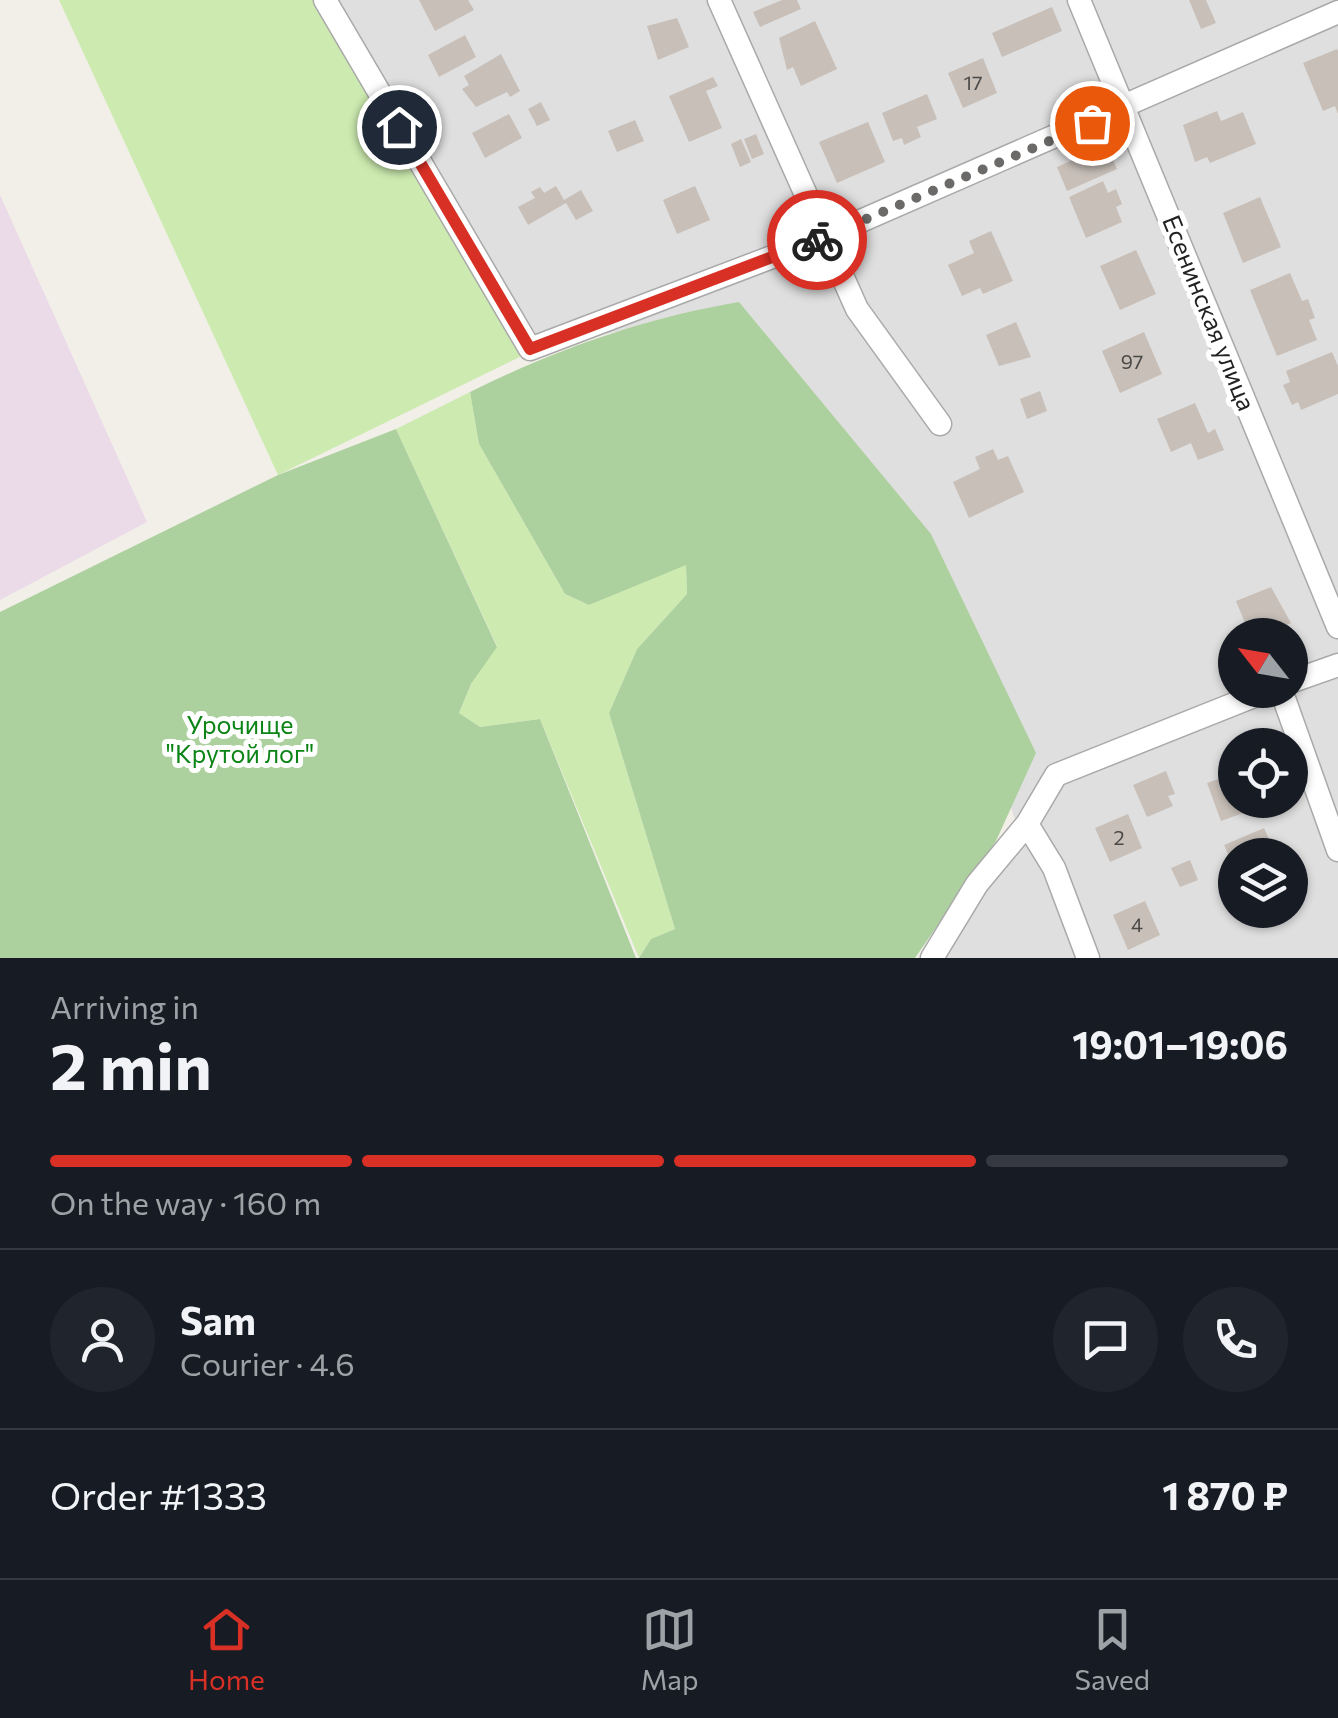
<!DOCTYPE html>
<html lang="en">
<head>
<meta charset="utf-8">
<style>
	body { margin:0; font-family:Commissioner,sans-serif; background:#20242c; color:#f1f3f6; height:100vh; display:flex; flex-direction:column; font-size:38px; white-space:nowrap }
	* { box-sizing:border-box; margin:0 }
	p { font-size:32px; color:#9ea1a6 }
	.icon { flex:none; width:55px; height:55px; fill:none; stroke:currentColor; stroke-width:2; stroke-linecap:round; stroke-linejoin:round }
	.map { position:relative; height:958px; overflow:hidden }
	.panel { display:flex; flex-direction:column; background:#171b24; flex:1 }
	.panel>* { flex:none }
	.needle { width:65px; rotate:301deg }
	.tools { position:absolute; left:1218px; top:618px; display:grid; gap:20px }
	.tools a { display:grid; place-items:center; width:90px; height:90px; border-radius:50%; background:#171b24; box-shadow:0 2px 8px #0004; font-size:50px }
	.pin { position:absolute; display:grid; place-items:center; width:85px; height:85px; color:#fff; margin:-42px; border:5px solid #fff; border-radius:50%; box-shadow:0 2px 10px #0007 }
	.courier { position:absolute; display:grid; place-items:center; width:100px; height:100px; margin:-50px; border:8px solid #d93025; border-radius:50%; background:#fff; color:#222; box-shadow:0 2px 12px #0007 }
	.summary em { font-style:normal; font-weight:700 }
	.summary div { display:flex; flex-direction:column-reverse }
	.summary { display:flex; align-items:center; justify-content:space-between; height:170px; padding:0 50px }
	h1 { font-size:65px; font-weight:700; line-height:75px }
	.bar { display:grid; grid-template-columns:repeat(4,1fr); gap:15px 10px; align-content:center; height:120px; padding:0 50px }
	.bar i { height:12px; border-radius:8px; background:#363941 }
	.bar .on { background:#d93025 }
	.bar p { grid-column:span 4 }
	.line { display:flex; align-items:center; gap:25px; padding:0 50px; border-top:2px solid #363941 }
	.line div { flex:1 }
	.round { display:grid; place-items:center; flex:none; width:105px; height:105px; border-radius:52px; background:#20242c }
	.menu { display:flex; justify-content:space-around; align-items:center; height:140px; border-top:2px solid #363941; background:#171b24; font-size:28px; color:#9ea1a6 }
	.menu a { display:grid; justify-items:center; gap:5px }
	.menu .on { color:#d93025 }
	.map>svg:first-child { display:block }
	.residential { fill:#e0dfdf; fill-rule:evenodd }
	.industrial { fill:#ebdbe8 }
	.grass { fill:#cdebb0 }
	.forest { fill:#add19e }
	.building { fill:#c7bfb8 }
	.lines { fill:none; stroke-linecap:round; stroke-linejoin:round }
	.minor-casing { stroke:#a9a9a9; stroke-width:25 }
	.minor { stroke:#fff; stroke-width:22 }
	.done { stroke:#6b6a68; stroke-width:10; stroke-dasharray:0 18 }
	.route { stroke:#d93025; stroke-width:12 }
	.labels { text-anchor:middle; stroke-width:10; stroke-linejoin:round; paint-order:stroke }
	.number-label { font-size:20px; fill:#4b4948 }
	.street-label { font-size:25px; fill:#222; stroke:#fff }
	.park-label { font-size:25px; fill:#0c8416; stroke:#fff }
</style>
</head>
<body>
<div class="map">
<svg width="1338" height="958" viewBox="0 0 1338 958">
	<rect width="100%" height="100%" fill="#f2efe9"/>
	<!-- residential -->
	<path class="residential" d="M316 0H1338V958H940L1018 829 938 588 721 311 530 349ZM1235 635H1290V690H1235ZM1235 745H1290V800H1235ZM1235 855H1290V910H1235Z"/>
	<!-- industrial -->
	<path class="industrial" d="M0 195 147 522 0 600Z"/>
	<!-- grass -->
	<path class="grass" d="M59 0H321L528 353 278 475Z
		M470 392 479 444 565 594 589 605 686 564 687 594 637 649 609 713 675 929 651 939 639 958 540 719 480 727 459 713 471 684 497 646 396 429Z"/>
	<!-- forest -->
	<path class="forest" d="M739 302 931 534 1036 753 996 841 915 958H639L651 939 675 929 609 713 637 649 687 594 686 565 589 605 565 594 479 444 470 392C557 349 644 318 739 302Z
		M396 429 497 647 471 684 459 713 480 727 540 719 636 958H0V612L278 475Z"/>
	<!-- building -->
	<path class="building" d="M419 0H468L474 10 435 31Z
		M782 0H797L801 9 760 27 753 12Z
		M1189 0H1206L1216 23 1201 29Z
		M1052 7 1062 31 1002 57 992 33Z
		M677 18 689 47 658 60 647 26Z
		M815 21 837 69 801 86 793 67 787 70 779 38Z
		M465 35 476 57 439 77 428 55Z
		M1337 49 1338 51V114L1335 106 1323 111 1303 63Z
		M501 54 520 91 510 97 507 92 476 107 462 89 469 85 464 76Z
		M983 58 997 93 963 108 948 73Z
		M713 77 718 86 706 91 722 128 689 142 669 96Z
		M927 94 937 119 917 127 921 137 904 145 902 138 893 141 882 113Z
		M541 102 550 120 537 126 528 109Z
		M1217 111 1221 121 1243 112 1256 144 1210 163 1207 157 1195 162 1183 125Z
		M509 114 522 138 485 158 472 133Z
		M635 120 644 141 617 152 608 131Z
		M868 122 885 162 837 183 819 142Z
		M756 134 764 154 752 159 744 139Z
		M741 139 751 162 740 167 731 144Z
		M1106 145 1117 169 1067 191 1057 167Z
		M1103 181 1108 193 1116 189 1122 204 1116 207 1122 222 1086 238 1069 197Z
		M556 186 564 200 581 190 593 211 576 220 566 203 528 225 518 207 535 198 531 192 540 187 544 193Z
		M695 186 710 220 677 234 663 200Z
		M1260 197 1281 247 1243 263 1223 213Z
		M991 231 1013 281 983 294 980 288 962 296 948 265 974 253 969 241Z
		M1136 250 1156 294 1120 310 1100 266Z
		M1290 273 1302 301 1308 299 1315 318 1309 320 1317 340 1277 356 1250 290Z
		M1016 322 1031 357 999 366 986 335Z
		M1144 332 1162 374 1120 393 1102 351Z
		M1332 352 1338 366V394L1301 410 1298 402 1292 405 1283 385 1290 382 1286 371Z
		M1040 391 1047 411 1027 419 1020 399Z
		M1195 403 1208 433 1215 429 1224 450 1198 460 1191 443 1171 452 1157 419Z
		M993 449 998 460 1008 456 1024 492 969 518 953 482 980 469 975 457Z
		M1271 587 1291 623 1287 625 1289 630 1250 635 1236 601Z
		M1166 771 1175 794 1168 796 1173 806 1147 817 1133 785Z
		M1235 773V800H1264L1265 805 1221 821 1207 783Z
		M1128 814 1142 848 1110 862 1095 828Z
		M1264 828 1276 855H1235V871L1224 845Z
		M1190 860 1198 880 1180 887 1171 868Z
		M1145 901 1160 935 1128 950 1113 915Z"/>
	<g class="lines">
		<defs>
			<path id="minor" d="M325 0 530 349 822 238 1338 12
				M719 0 857 309 940 424
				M1079 0 1338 627
				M1290 682 1338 665
				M1281 690 1338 850
				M1027 824 1054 868 1088 958
				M932 958 977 884 1027 824 1056 775 1269 690"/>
		</defs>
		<!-- minor casing -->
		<use href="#minor" class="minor-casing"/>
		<!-- minor -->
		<use href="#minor" class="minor"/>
	</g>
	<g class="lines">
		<!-- done -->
		<path class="done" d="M817 240 1092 123"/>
		<!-- route -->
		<path class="route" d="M399 127 530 349 817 240"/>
	</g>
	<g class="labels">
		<!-- number labels -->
		<g class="number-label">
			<text x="973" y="90">17</text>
			<text x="1132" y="369">97</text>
			<text x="1119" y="845">2</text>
			<text x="1137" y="932">4</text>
		</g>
		<!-- street labels -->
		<g class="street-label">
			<text transform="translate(1209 313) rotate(68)" y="9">Есенинская улица</text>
		</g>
		<!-- park labels -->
		<g class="park-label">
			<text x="240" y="734">Урочище<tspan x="240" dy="29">"Крутой лог"</tspan></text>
		</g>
	</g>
</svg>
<div class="tools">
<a><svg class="needle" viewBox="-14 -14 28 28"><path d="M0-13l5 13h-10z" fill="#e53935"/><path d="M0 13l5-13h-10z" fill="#9ea1a6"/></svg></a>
<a><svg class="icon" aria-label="locate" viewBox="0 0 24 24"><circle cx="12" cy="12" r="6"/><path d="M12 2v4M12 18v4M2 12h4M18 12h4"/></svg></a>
<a><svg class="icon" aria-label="layers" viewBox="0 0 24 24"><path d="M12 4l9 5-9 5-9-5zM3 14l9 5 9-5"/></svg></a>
</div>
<div class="pin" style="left:1092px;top:123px;background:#ea580c"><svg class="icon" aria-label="bag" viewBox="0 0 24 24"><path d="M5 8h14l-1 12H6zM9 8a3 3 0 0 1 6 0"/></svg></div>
<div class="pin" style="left:399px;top:127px;background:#1f2937"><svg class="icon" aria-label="home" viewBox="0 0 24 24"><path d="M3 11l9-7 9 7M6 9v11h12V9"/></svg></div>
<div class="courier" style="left:817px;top:240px"><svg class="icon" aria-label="bike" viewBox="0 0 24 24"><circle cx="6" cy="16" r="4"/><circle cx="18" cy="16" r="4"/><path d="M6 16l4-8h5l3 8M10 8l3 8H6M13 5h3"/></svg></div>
</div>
<section class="panel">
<div class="summary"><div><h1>2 min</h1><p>Arriving in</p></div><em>19:01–19:06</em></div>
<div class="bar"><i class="on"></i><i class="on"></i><i class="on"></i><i></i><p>On the way · 160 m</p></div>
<div class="line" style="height:180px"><a class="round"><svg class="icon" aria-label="person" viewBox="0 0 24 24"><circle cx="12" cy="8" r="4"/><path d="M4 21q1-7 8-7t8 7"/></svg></a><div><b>Sam</b><p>Courier · 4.6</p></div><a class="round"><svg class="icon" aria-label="chat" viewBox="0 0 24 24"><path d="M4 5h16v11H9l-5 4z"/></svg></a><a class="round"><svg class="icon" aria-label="phone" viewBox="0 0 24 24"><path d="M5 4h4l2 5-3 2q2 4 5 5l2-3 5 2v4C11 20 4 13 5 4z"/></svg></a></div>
<div class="line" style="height:130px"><div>Order #1333</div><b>1 870 ₽</b></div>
</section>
<nav class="menu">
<a class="on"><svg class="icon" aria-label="home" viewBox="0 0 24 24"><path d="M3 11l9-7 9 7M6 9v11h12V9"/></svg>Home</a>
<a><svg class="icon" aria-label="map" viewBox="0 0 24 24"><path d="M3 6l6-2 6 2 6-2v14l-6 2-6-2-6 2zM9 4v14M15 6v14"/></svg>Map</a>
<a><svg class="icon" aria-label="saved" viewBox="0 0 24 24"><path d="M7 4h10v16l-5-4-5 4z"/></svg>Saved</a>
</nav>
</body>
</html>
